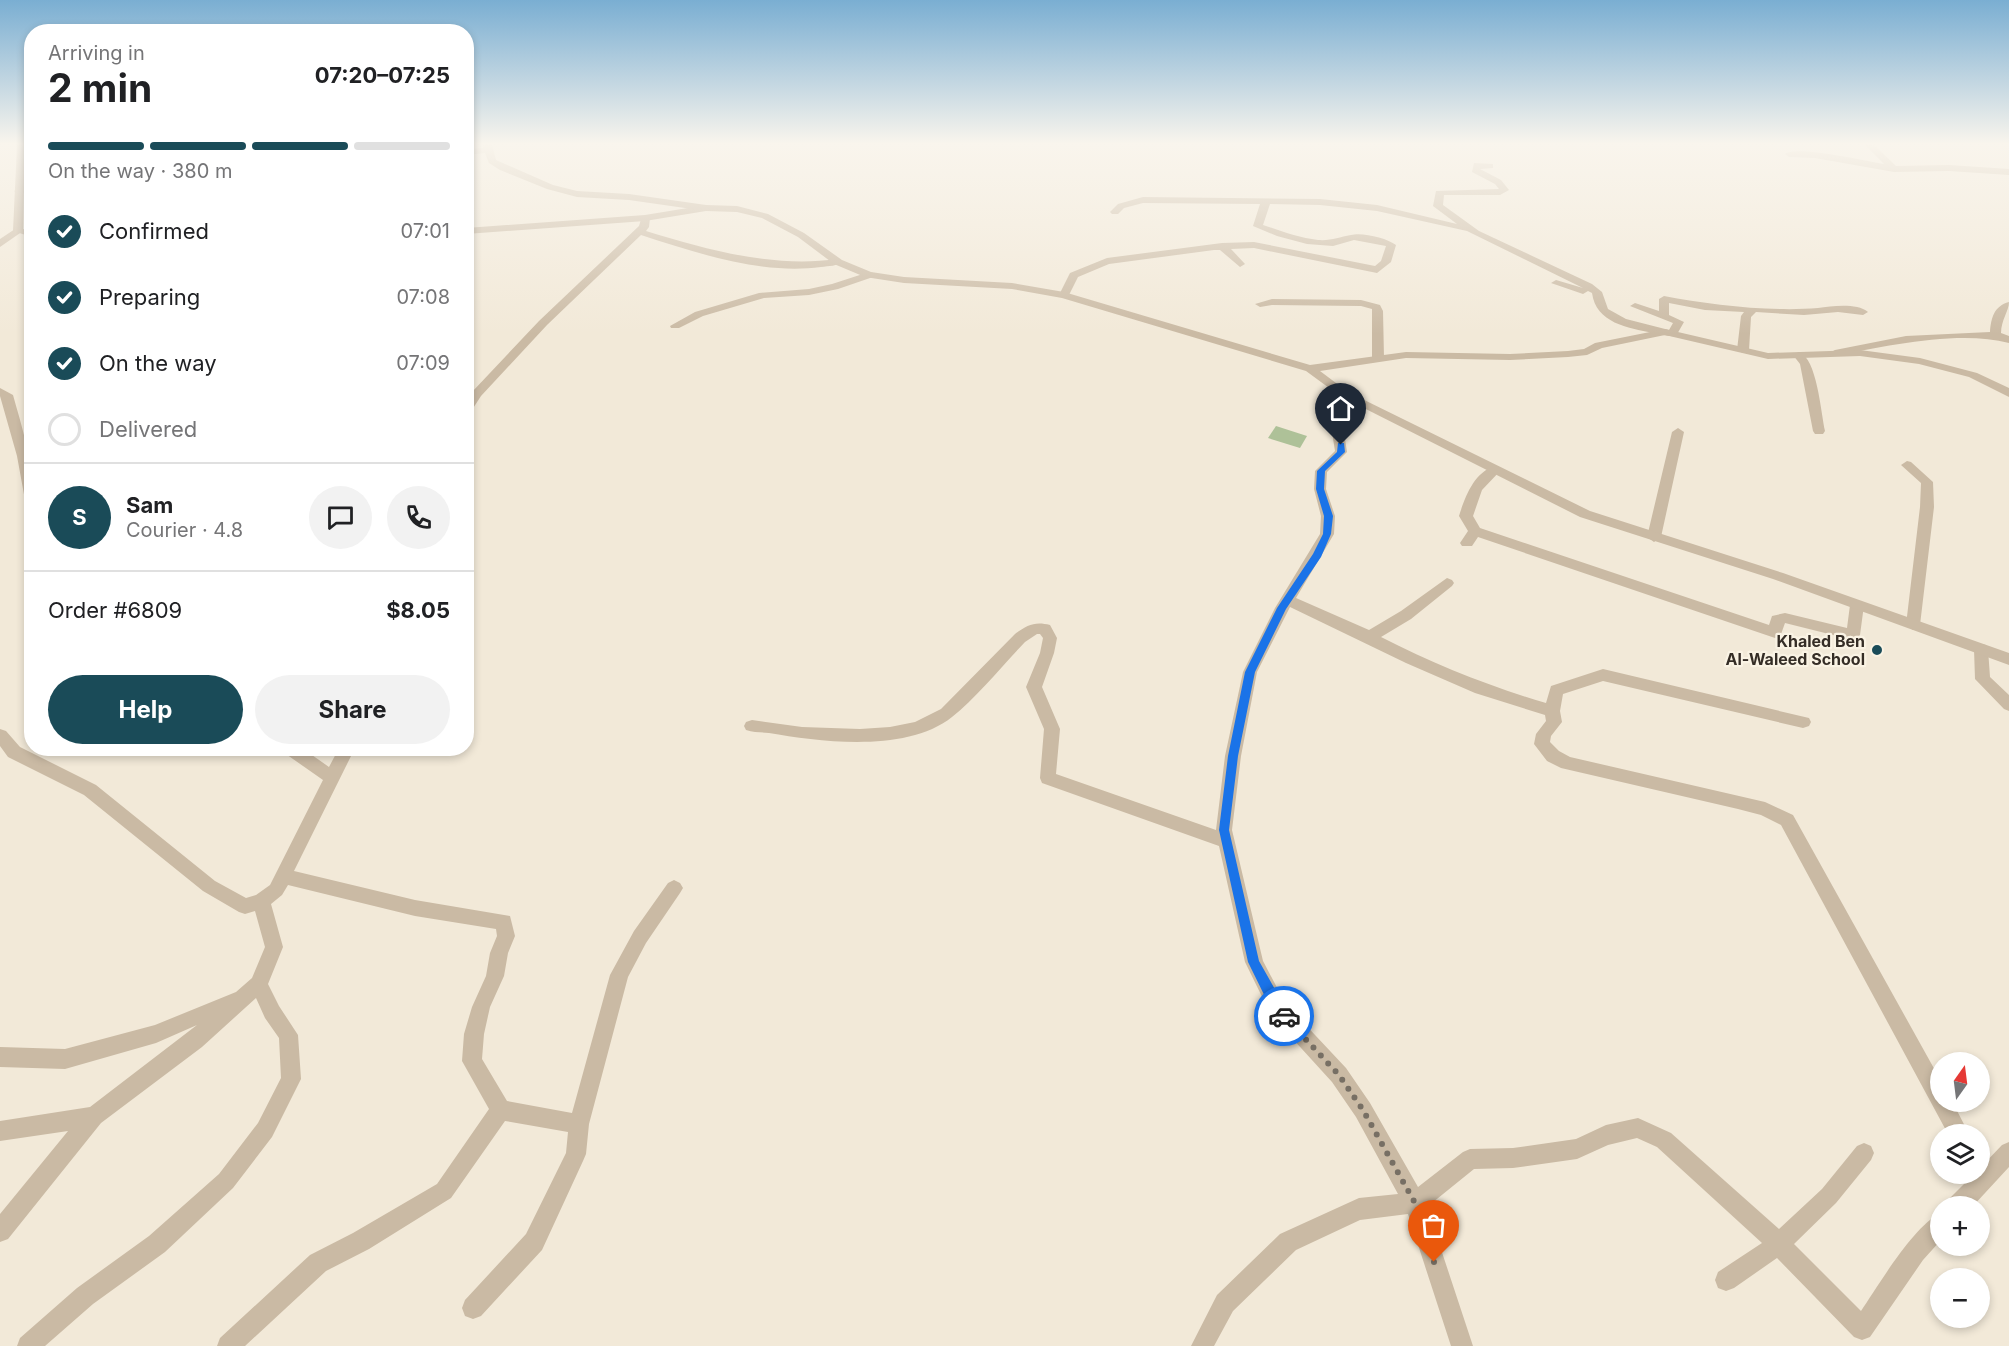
<!DOCTYPE html>
<html lang="en">
<head>
<meta charset="utf-8">
<style>
	body { margin:0; font-family:Inter,sans-serif; background:#f2f2f2; color:#202124; height:100vh; display:flex; flex-direction:column; font-size:22px; white-space:nowrap }
	* { box-sizing:border-box; margin:0 }
	p { font-size:20px; color:#757577 }
	.icon { flex:none; width:33px; height:33px; fill:none; stroke:currentColor; stroke-width:2; stroke-linecap:round; stroke-linejoin:round }
	.map { position:relative; flex:1; overflow:hidden }
	.panel { position:absolute; left:24px; top:24px; width:450px; height:732px; display:flex; flex-direction:column; background:#fff; border-radius:24px; box-shadow:0 3px 9px #0003 }
	.panel>* { flex:none }
	.needle { width:39px; rotate:14deg }
	.buttons { position:absolute; left:1930px; top:1052px; display:grid; gap:12px }
	.buttons a { display:grid; place-items:center; width:60px; height:60px; border-radius:50%; background:#fff; box-shadow:0 3px 9px #0003; font-size:30px }
	.pin { position:absolute; display:grid; place-items:center; width:51px; height:51px; color:#fff; margin:-62px -26px; border-radius:50% 50% 50% 0; rotate:-45deg; box-shadow:0 0 6px #0007 }
	.pin .icon { rotate:45deg }
	.courier { position:absolute; display:grid; place-items:center; width:60px; height:60px; margin:-30px; border:4px solid #1a73e8; border-radius:50%; background:#fff; color:#222; box-shadow:0 2px 8px #0007 }
	.headline em { font-style:normal; font-weight:700 }
	.headline div { display:flex; flex-direction:column-reverse }
	.headline { display:flex; align-items:center; justify-content:space-between; height:102px; padding:0 24px }
	h1 { font-size:39px; font-weight:700; line-height:45px }
	.bar { display:grid; grid-template-columns:repeat(4,1fr); gap:9px 6px; align-content:center; height:72px; padding:0 24px }
	.bar i { height:8px; border-radius:4px; background:#e0e0e0 }
	.bar .on { background:#1a4b58 }
	.bar p { grid-column:span 4 }
	.line { display:flex; align-items:center; gap:15px; padding:0 24px; border-top:2px solid #e0e0e0 }
	.line div { flex:1 }
	.round { display:grid; place-items:center; flex:none; width:63px; height:63px; border-radius:32px; background:#f2f2f2 }
	ol { padding:0 24px; list-style:none }
	li { display:flex; align-items:center; gap:18px; height:66px }
	li p { margin-inline-start:auto }
	li .icon { padding:6px; border-radius:50%; background:#1a4b58; color:#fff; stroke-width:4 }
	li:last-child { color:#757577 }
	li i { width:33px; height:33px; border:3px solid #e0e0e0; border-radius:50% }
	.primary-button { display:flex; gap:12px; margin-top:auto; padding:12px 24px }
	.primary-button a { flex:1; height:69px; border-radius:36px; background:#1a4b58; color:#fff; font-size:24px; font-weight:700; line-height:69px; text-align:center }
	.primary-button a+a { background:#f2f2f2; color:#202124 }
	.map>svg:first-child { display:block }
	.green { fill:#aec198 }
	.lines { fill:none; stroke-linecap:round; stroke-linejoin:round }
	.minor { fill:#cabaa4; fill-rule:evenodd }
	.tertiary { fill:#cabaa4; fill-rule:evenodd }
	.route { fill:#1a73e8 }
	.done { stroke:#776f64; stroke-width:6; stroke-dasharray:0 10.8 }
	.poi-dot { fill:#1a4b58; stroke:#faf3e4; stroke-width:2 }
	.labels { text-anchor:middle; stroke-width:4.5; stroke-linejoin:round; paint-order:stroke }
	.poi-label { font-size:16px; font-weight:bold; fill:#352d26; stroke:#faf3e4; text-anchor:end }
</style>
</head>
<body>
<div class="map">
<svg width="2009" height="1346" viewBox="0 0 2009 1346">
	<rect width="100%" height="100%" fill="#f2e9d8"/>
	<!-- green -->
	<path class="green" d="M1276 426 1307 436 1300 448 1268 438Z"/>
	<g class="lines">
		<!-- minor -->
		<path class="minor" d="M483 145H492L496 160 553 185 577 191 629 194 706 205 711 208 706 211 629 200 577 197 547 189 500 170 489 163 485 153 466 155V149L483 148Z
			M1865 145H1874L1896 166 1949 165 2009 169V175L1949 171 1894 172 1815 158 1789 157 1785 154C1797 145 1865 161 1884 164Z
			M1474 163 1493 164V168L1480 169 1501 180 1509 190 1500 195H1444L1443 205 1479 231 1592 284 1602 292 1608 309 1626 319 1669 330 1673 323 1630 306 1635 303 1659 311V299L1664 296C1710 305 1772 312 1818 308 1833 306 1857 303 1868 312L1863 315 1838 312 1804 315 1756 312 1751 317 1749 350 1743 353 1737 350 1741 316 1744 312 1705 310 1669 303V315L1684 322 1676 336C1669 337 1660 334 1653 333 1628 328 1596 323 1592 293L1588 291 1583 294 1551 283 1556 280 1583 288 1467 231 1377 211 1320 205 1270 204 1263 225C1281 231 1299 238 1318 240 1331 241 1339 237 1351 235 1362 232 1387 238 1396 245L1391 262 1377 273 1254 248 1231 249 1245 264 1240 267 1220 250H1214L1109 264 1078 277 1068 297 1064 298 1059 295 1070 273 1107 258 1222 243 1254 242 1375 266 1381 261 1386 246 1354 240 1333 246 1307 244 1277 236 1253 226 1260 204 1143 203 1124 208 1118 214H1112L1110 212 1118 204 1143 197 1320 199 1377 205 1457 224 1433 206 1436 191 1499 189 1495 184 1472 172Z
			M32 185V191L19 194 14 191Z
			M642 216 650 218 649 227 646 231C709 250 771 268 838 259L843 262C837 266 829 266 821 267 761 275 697 253 641 235L547 325 481 396 470 413H466V400L472 392 539 321 639 226Z
			M15 229 23 231 0 247V239Z
			M869 272 873 273V277L838 289 809 295 764 298 703 316 679 328H671L670 326 695 312 759 293 809 289 832 284Z
			M1272 299 1361 300 1380 305 1383 311 1384 358 1378 361 1372 358V309L1361 306 1272 305 1260 307 1255 304Z
			M2009 302C2009 311 2001 320 2001 333L2009 336V343C1959 330 1886 346 1835 356L1829 353 1835 350 1906 336 1990 332C1991 318 1994 306 2009 302Z
			M1799 352C1817 358 1821 413 1825 431L1823 434H1815L1813 431 1800 364 1793 355Z
			M0 388 13 395C23 431 35 467 31 504L25 500 17 456 0 396Z
			M1360 398 1364 399V405L1345 416 1343 426 1347 452 1327 472 1326 489 1335 516 1334 534 1296 598 1369 630 1401 611 1447 578 1452 580 1454 583 1452 586 1411 619 1381 637C1434 664 1488 686 1546 703L1551 686 1603 669 1809 718 1811 722 1809 726 1803 728 1603 681 1563 694 1560 711 1562 722 1551 736 1550 742 1559 751 1570 757 1765 802 1793 815 1941 1081V1101H1952L1969 1134H1948L1781 825 1761 815 1738 809 1561 768 1547 761 1534 744 1536 734 1546 721 1545 715 1475 693 1406 663 1290 607 1257 672 1241 756 1232 830 1263 961 1285 1003 1346 1068 1370 1103 1418 1187 1463 1152 1470 1149 1513 1148 1576 1139 1606 1125 1638 1118 1671 1133 1779 1229 1822 1189 1857 1146 1864 1143 1871 1146 1874 1153 1871 1160 1836 1203 1794 1244 1861 1311C1878 1286 1914 1225 1941 1213V1240L1923 1260 1870 1337 1862 1340 1854 1337 1777 1258 1734 1288 1726 1291 1718 1288 1715 1280 1718 1272 1762 1243 1657 1147 1637 1138 1608 1145 1577 1159 1513 1168 1474 1169 1427 1207 1473 1346H1451L1408 1214 1360 1220 1296 1250 1233 1311 1214 1346H1191L1217 1295 1280 1234 1359 1198 1398 1194 1356 1117 1332 1082 1271 1015 1245 962 1219 846 1042 783 1040 778 1044 729 1026 687 1040 653 1043 638 1040 634H1037L1025 642C1003 665 976 698 952 717 907 753 821 742 769 733 761 732 754 733 746 730L744 726 746 722 752 720 802 727 860 729 890 727 915 722 941 709 1015 634C1027 625 1035 621 1050 625L1057 638 1054 653 1042 687 1060 729 1056 774 1216 830 1225 756 1243 672 1275 608 1320 534 1321 516 1314 489 1315 471 1335 451 1331 426 1333 414Z
			M1678 428 1684 432 1661 537 1654 542 1647 537 1672 432Z
			M1907 461 1911 462 1933 482 1934 507 1920 625 1913 630 1906 625 1920 507 1921 483 1901 465Z
			M1495 466 1501 470 1482 490 1473 516 1480 528 1769 625 1772 616 1785 613 1847 628 1850 605 1857 600 1864 605 1860 635 1853 640 1785 623 1780 637 1775 638 1478 537 1472 546H1462L1460 543 1468 531 1459 516C1465 497 1474 472 1495 466Z
			M1981 644 1986 645 1988 649 1990 677 2009 695V711L2004 709 1975 679 1974 649 1976 645Z
			M0 729 6 731 20 747 96 785 215 881 246 898 256 895 270 885 323 780 283 752 281 748H302L329 767 339 748H355L294 871 415 900 510 916 515 936 508 953 504 976 490 1007 484 1034 482 1059 507 1101 572 1113 610 975 634 931 668 883 674 880 680 883 683 888 680 893 646 943 628 977 589 1124 586 1154 583 1161 542 1250 481 1316 473 1319 465 1316 462 1308 465 1300 526 1234 566 1153 568 1132 505 1121 451 1198 369 1249 326 1271 245 1346H217L220 1338 310 1255 353 1233 437 1184 489 1109 462 1061 464 1034 472 1007 486 976 490 953 497 936 496 929 415 916 288 885 282 895 271 904 283 947 268 984 279 1006 298 1035 301 1079 272 1137 233 1188 165 1252 93 1304 45 1346H17L20 1338 77 1288 149 1236 219 1174 258 1123 281 1078 279 1038 265 1018 256 998 202 1047 101 1123 8 1239 0 1242V1214L68 1131 0 1141V1121L90 1107 197 1025 156 1043 65 1069 0 1067V1047L65 1049 155 1025 236 992 252 978 265 947 255 911 245 914 239 912 203 891 84 795 8 757 0 746Z
			M2009 1142V1167L1973 1206H1947L1950 1198 1975 1173H1980V1168L2002 1145Z"/>
		<!-- tertiary -->
		<path class="tertiary" d="M17 145H25L23 229 32 231V237L13 231Z
			M706 205 737 206 768 214 804 233 842 260 871 272 904 277 1012 283 1064 292 1310 365 1406 352 1510 354 1568 351 1584 349 1595 343 1665 329 1768 353 1860 350 1920 358 1977 373 2009 388V397L1969 377 1919 364 1860 356 1768 359 1665 335 1602 348 1587 355 1568 357 1510 360 1406 358 1320 371 1348 392 1590 511 1783 573 2009 653V665L1773 579 1580 517 1340 396 1306 371 1062 298 1012 289 904 283 865 277 834 264 798 237 762 218 737 212 706 211 645 221 466 234V228L645 215Z"/>
	</g>
	<!-- sky -->
	<linearGradient id="sky" x2="0" y2="1"><stop stop-color="#7aaed2"/><stop offset="0.43" stop-color="#f9f5ed"/><stop offset="1" stop-color="#f9f5ed" stop-opacity="0"/></linearGradient>
	<rect width="2009" height="334" fill="url(#sky)"/>
	<!-- route -->
	<path class="route" d="M1338 443H1344L1345 452 1325 471 1324 489 1333 516 1331 534 1321 557 1286 609 1255 672 1238 756 1229 830 1259 961 1290 1016 1284 1021 1273 1013 1248 962 1219 830 1228 756 1245 672 1277 608 1313 554 1323 534 1324 516 1316 489 1317 471 1337 452Z"/>
	<g class="lines">
		<!-- done -->
		<path class="done" d="M1284 1016 1339 1075 1363 1110 1415 1203 1434 1262"/>
	</g>
	<!-- markers -->
	<circle class="poi-dot" cx="1877" cy="650" r="6"/>
	<g class="labels">
		<!-- poi labels -->
		<g class="poi-label">
			<text x="1865" y="647">Khaled Ben<tspan x="1865" dy="18">Al-Waleed School</tspan></text>
		</g>
	</g>
</svg>
<div class="buttons">
<a><svg class="needle" viewBox="-14 -14 28 28"><path d="M0-13l5 13h-10z" fill="#e53935"/><path d="M0 13l5-13h-10z" fill="#757577"/></svg></a>
<a><svg class="icon" aria-label="layers" viewBox="0 0 24 24"><path d="M12 4l9 5-9 5-9-5zM3 14l9 5 9-5"/></svg></a>
<a>+</a>
<a>−</a>
</div>
<div class="pin" style="left:1434px;top:1262px;background:#ea580c"><svg class="icon" aria-label="bag" viewBox="0 0 24 24"><path d="M5 8h14l-1 12H6zM9 8a3 3 0 0 1 6 0"/></svg></div>
<div class="pin" style="left:1341px;top:445px;background:#1f2937"><svg class="icon" aria-label="home" viewBox="0 0 24 24"><path d="M3 11l9-7 9 7M6 9v11h12V9"/></svg></div>
<div class="courier" style="left:1284px;top:1016px"><svg class="icon" aria-label="car" viewBox="0 0 24 24"><path d="M5 17H2v-5l4-1 3-4h7l3 4 3 1v5h-3M9 17h6M6 11h13"/><circle cx="7" cy="17" r="2"/><circle cx="17" cy="17" r="2"/></svg></div>
<section class="panel">
<div class="headline"><div><h1>2 min</h1><p>Arriving in</p></div><em>07:20–07:25</em></div>
<div class="bar"><i class="on"></i><i class="on"></i><i class="on"></i><i></i><p>On the way · 380 m</p></div>
<ol>
<li><svg class="icon" aria-label="check" viewBox="0 0 24 24"><path d="M5 12l5 5 9-10"/></svg>Confirmed<p>07:01</p></li>
<li><svg class="icon" aria-label="check" viewBox="0 0 24 24"><path d="M5 12l5 5 9-10"/></svg>Preparing<p>07:08</p></li>
<li><svg class="icon" aria-label="check" viewBox="0 0 24 24"><path d="M5 12l5 5 9-10"/></svg>On the way<p>07:09</p></li>
<li><i></i>Delivered</li>
</ol>
<div class="line" style="height:108px"><b class="round" style="background:#1a4b58;color:#fff">S</b><div><b>Sam</b><p>Courier · 4.8</p></div><a class="round"><svg class="icon" aria-label="chat" viewBox="0 0 24 24"><path d="M4 5h16v11H9l-5 4z"/></svg></a><a class="round"><svg class="icon" aria-label="phone" viewBox="0 0 24 24"><path d="M5 4h4l2 5-3 2q2 4 5 5l2-3 5 2v4C11 20 4 13 5 4z"/></svg></a></div>
<div class="line" style="height:78px"><div>Order #6809</div><b>$8.05</b></div>
<div class="primary-button"><a>Help</a><a>Share</a></div>
</section>
</div>
</body>
</html>
